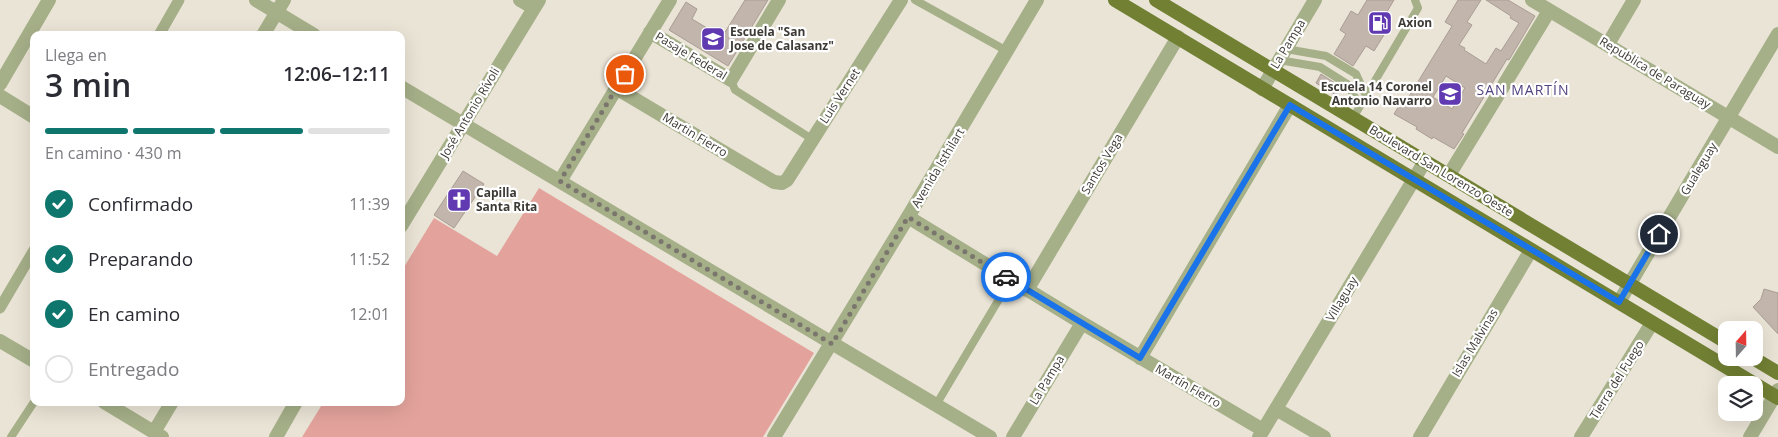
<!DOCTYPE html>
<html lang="es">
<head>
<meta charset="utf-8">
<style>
	body { margin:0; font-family:"Open Sans",sans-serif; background:#f7f7f7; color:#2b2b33; height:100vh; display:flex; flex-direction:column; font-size:19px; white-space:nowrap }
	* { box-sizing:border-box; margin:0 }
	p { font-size:16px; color:#7c7c81 }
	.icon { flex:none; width:28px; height:28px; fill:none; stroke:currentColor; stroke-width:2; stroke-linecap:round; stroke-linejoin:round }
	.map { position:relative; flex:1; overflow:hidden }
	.panel { position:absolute; left:30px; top:31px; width:375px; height:375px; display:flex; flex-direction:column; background:#fff; border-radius:10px; box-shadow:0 5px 20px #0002 }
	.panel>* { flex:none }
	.needle { width:32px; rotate:20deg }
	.controls { position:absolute; left:1718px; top:321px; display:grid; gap:10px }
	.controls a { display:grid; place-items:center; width:45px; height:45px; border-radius:10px; background:#fff; box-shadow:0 5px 20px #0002; font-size:25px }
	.pin { position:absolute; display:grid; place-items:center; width:42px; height:42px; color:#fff; margin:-21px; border:2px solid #fff; border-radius:50%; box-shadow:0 1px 5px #0007 }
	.courier { position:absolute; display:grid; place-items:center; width:50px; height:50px; margin:-25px; border:4px solid #1a73e8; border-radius:50%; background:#fff; color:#222; box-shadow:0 1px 6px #0007 }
	.summary em { font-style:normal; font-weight:600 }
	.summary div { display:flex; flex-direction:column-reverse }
	.summary { display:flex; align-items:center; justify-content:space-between; height:85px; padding:0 15px }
	h1 { font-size:32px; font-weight:600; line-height:38px }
	.bar { display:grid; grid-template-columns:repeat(4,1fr); gap:8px 5px; align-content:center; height:60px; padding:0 15px }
	.bar i { height:6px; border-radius:4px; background:#e1e1e2 }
	.bar .active { background:#0f766e }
	.bar p { grid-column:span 4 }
	ol { padding:0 15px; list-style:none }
	li { display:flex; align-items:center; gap:15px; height:55px }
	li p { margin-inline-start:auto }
	li .icon { padding:5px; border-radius:50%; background:#0f766e; color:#fff; stroke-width:4 }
	li:last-child { color:#7c7c81 }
	li i { width:28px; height:28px; border:2px solid #e1e1e2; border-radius:50% }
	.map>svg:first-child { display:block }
	.grass { fill:#e3a39c }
	.building { fill:#c2b5ac; stroke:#aa9d94; fill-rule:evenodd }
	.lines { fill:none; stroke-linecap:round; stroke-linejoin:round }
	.service { stroke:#a5af88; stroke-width:8 }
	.pedestrian { stroke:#a5af88; stroke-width:11 }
	.minor { stroke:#a5af88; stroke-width:14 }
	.tertiary { stroke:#a5af88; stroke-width:14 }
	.primary { stroke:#718033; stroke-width:14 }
	.done { stroke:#7a766d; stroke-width:5; stroke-dasharray:0 9 }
	.route { stroke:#1a73e8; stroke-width:6 }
	.labels { text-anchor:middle; stroke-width:4.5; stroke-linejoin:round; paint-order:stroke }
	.poi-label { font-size:12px; font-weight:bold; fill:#3d3a35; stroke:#fff; text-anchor:start }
	.street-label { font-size:12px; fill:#3d3a35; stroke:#fff }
	.neighbourhood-label { font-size:14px; letter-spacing:1px; fill:#534381; stroke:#fff }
</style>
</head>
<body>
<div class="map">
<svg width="1778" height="437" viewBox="0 0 1778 437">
	<rect width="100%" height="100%" fill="#eae4d6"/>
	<!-- grass -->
	<path class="grass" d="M539 188 814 353 763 437H302L323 403 401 402V272L434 218 497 256Z"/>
	<!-- building -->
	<path class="building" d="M745 0H768L728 66 669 30 686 2 697 9 692 19 722 37Z
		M1367 0H1394L1379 25 1387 30 1374 51 1366 46 1353 66 1334 54 1346 34 1340 30 1351 11 1358 15Z
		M1458 0H1481L1467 22 1472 25 1459 45 1465 48 1464 50 1486 64 1496 48 1501 51 1519 23 1510 18 1511 16 1486 0H1508L1535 16 1509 60 1507 59 1462 133 1464 134 1454 149 1433 137 1432 139 1416 129 1417 127 1394 114 1402 101 1405 103 1452 26 1445 22ZM1446 76 1465 88 1452 109 1433 97Z
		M1321 74 1341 87 1336 95 1316 83Z
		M463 171 484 184 454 228 434 215Z
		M1764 289 1778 293V334L1753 307 1761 299Z"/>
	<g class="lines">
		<!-- service -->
		<path class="service" d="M915 0 1007 51
			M1286 49 1326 56 1356 74 1366 96
			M1279 60 1320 67 1347 84 1360 106
			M731 80 735 90 812 139
			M1353 118 1418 8 1415 0
			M936 405 1011 279
			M11 437 34 402"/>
		<!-- pedestrian -->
		<path class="pedestrian" d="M159 35 179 0
			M0 308 34 250"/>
		<!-- minor -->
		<path class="minor" d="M256 0 314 35
			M520 0 534 8
			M1532 0 1778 147
			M650 32 731 80 779 0
			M263 35 284 0
			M1608 44 1634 0
			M0 84 49 0
			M401 87 990 437
			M616 88 774 182 782 183 787 180 901 0
			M1262 89 1315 0
			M0 96 34 117
			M1449 175 1549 11
			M560 181 670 0
			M908 217 1082 323 1263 430
			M401 226 539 0
			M1027 290 1178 37
			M1619 302 1778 34
			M0 341 34 361
			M1140 358 1290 105
			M104 402 162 437
			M1276 409 1324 437
			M154 432 172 402
			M276 437 296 402
			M1013 437 1082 323
			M1259 437 1425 161
			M1420 437 1531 250
			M1581 437 1652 323
			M1750 437 1778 390"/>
		<!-- tertiary -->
		<path class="tertiary" d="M774 437 908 217 1037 0"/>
		<!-- primary -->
		<path class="primary" d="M1115 0 1778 398
			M1156 0 1726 342
			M1753 358 1778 373"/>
	</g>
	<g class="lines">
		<!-- done -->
		<path class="done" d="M625 74 560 181 832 344 908 217 1006 277"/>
		<!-- route -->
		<path class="route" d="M1006 277 1140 358 1290 105 1619 302 1659 234"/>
	</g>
	<!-- icons -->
	<defs>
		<symbol id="fuel-square" viewBox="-11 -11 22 22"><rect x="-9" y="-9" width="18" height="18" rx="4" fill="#6139b1" stroke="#fff"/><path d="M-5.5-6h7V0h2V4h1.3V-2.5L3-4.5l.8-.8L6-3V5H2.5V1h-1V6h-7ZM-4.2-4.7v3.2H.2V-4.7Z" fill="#fff"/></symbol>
		<symbol id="school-square" viewBox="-11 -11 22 22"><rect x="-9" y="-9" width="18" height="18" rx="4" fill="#6139b1" stroke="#fff"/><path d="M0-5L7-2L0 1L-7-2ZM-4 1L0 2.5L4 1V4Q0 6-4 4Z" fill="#fff"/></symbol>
		<symbol id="church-square" viewBox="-11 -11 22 22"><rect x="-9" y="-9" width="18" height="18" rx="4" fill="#6139b1" stroke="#fff"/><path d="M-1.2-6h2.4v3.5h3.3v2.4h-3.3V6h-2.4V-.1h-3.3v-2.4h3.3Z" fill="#fff"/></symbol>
	</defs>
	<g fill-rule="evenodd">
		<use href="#fuel-square" x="1366" y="9" width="28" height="28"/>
		<use href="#school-square" x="699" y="25" width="28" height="28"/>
		<use href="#school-square" x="1436" y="80" width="28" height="28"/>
		<use href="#church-square" x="445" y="186" width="28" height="28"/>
	</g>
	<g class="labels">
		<!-- poi labels -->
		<g class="poi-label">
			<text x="1398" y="27">Axion</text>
			<text x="730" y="36">Escuela "San<tspan x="730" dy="14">Jose de Calasanz"</tspan></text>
			<text x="1432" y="91" text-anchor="end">Escuela 14 Coronel<tspan x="1432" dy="14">Antonio Navarro</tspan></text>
			<text x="476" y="197">Capilla<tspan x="476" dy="14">Santa Rita</tspan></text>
		</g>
		<!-- street labels -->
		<g class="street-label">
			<text transform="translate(1288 44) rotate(-59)" y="4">La Pampa</text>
			<text transform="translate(691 56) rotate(31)" y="4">Pasaje Federal</text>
			<text transform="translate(1655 73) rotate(31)" y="4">Republica de Paraguay</text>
			<text transform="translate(840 96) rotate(-57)" y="4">Luis Vernet</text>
			<text transform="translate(470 113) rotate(-59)" y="4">José Antonio Rívoli</text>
			<text transform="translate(695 135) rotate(31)" y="4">Martin Fierro</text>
			<text transform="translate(1102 164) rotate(-59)" y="4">Santos Vega</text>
			<text transform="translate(938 168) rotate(-59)" y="4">Avenida Isthilart</text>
			<text transform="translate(1699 169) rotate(-59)" y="4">Gualeguay</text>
			<text transform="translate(1441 171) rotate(31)" y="4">Boulevard San Lorenzo Oeste</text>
			<text transform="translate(1342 299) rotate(-59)" y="4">Villaguay</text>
			<text transform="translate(1475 343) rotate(-59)" y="4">Islas Malvinas</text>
			<text transform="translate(1047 380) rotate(-59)" y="4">La Pampa</text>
			<text transform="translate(1617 380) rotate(-58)" y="4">Tierra del Fuego</text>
			<text transform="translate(1188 386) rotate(30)" y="4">Martín Fierro</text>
		</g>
		<!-- neighbourhood labels -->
		<g class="neighbourhood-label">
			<text x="1523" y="95">SAN MARTÍN</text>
		</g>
	</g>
</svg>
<div class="controls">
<a><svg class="needle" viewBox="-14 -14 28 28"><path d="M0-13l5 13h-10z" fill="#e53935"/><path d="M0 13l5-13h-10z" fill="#7c7c81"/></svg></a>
<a><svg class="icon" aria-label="layers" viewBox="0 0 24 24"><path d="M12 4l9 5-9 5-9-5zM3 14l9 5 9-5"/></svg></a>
</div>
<div class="pin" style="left:625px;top:74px;background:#ea580c"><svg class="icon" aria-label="bag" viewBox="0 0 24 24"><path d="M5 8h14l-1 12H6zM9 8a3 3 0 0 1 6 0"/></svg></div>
<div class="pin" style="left:1659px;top:234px;background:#1f2937"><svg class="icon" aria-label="home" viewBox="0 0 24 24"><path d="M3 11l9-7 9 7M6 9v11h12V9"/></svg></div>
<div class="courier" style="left:1006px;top:277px"><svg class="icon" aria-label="car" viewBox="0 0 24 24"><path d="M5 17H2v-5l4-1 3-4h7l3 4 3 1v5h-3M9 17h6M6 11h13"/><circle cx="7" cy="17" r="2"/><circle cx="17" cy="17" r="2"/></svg></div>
<section class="panel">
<div class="summary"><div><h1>3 min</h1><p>Llega en</p></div><em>12:06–12:11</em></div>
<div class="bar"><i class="active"></i><i class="active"></i><i class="active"></i><i></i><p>En camino · 430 m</p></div>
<ol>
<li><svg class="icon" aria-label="check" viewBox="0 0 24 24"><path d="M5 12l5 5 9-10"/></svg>Confirmado<p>11:39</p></li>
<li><svg class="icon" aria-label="check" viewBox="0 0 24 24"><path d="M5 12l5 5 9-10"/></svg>Preparando<p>11:52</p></li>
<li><svg class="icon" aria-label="check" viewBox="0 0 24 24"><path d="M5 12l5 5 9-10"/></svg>En camino<p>12:01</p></li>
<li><i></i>Entregado</li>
</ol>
</section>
</div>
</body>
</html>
